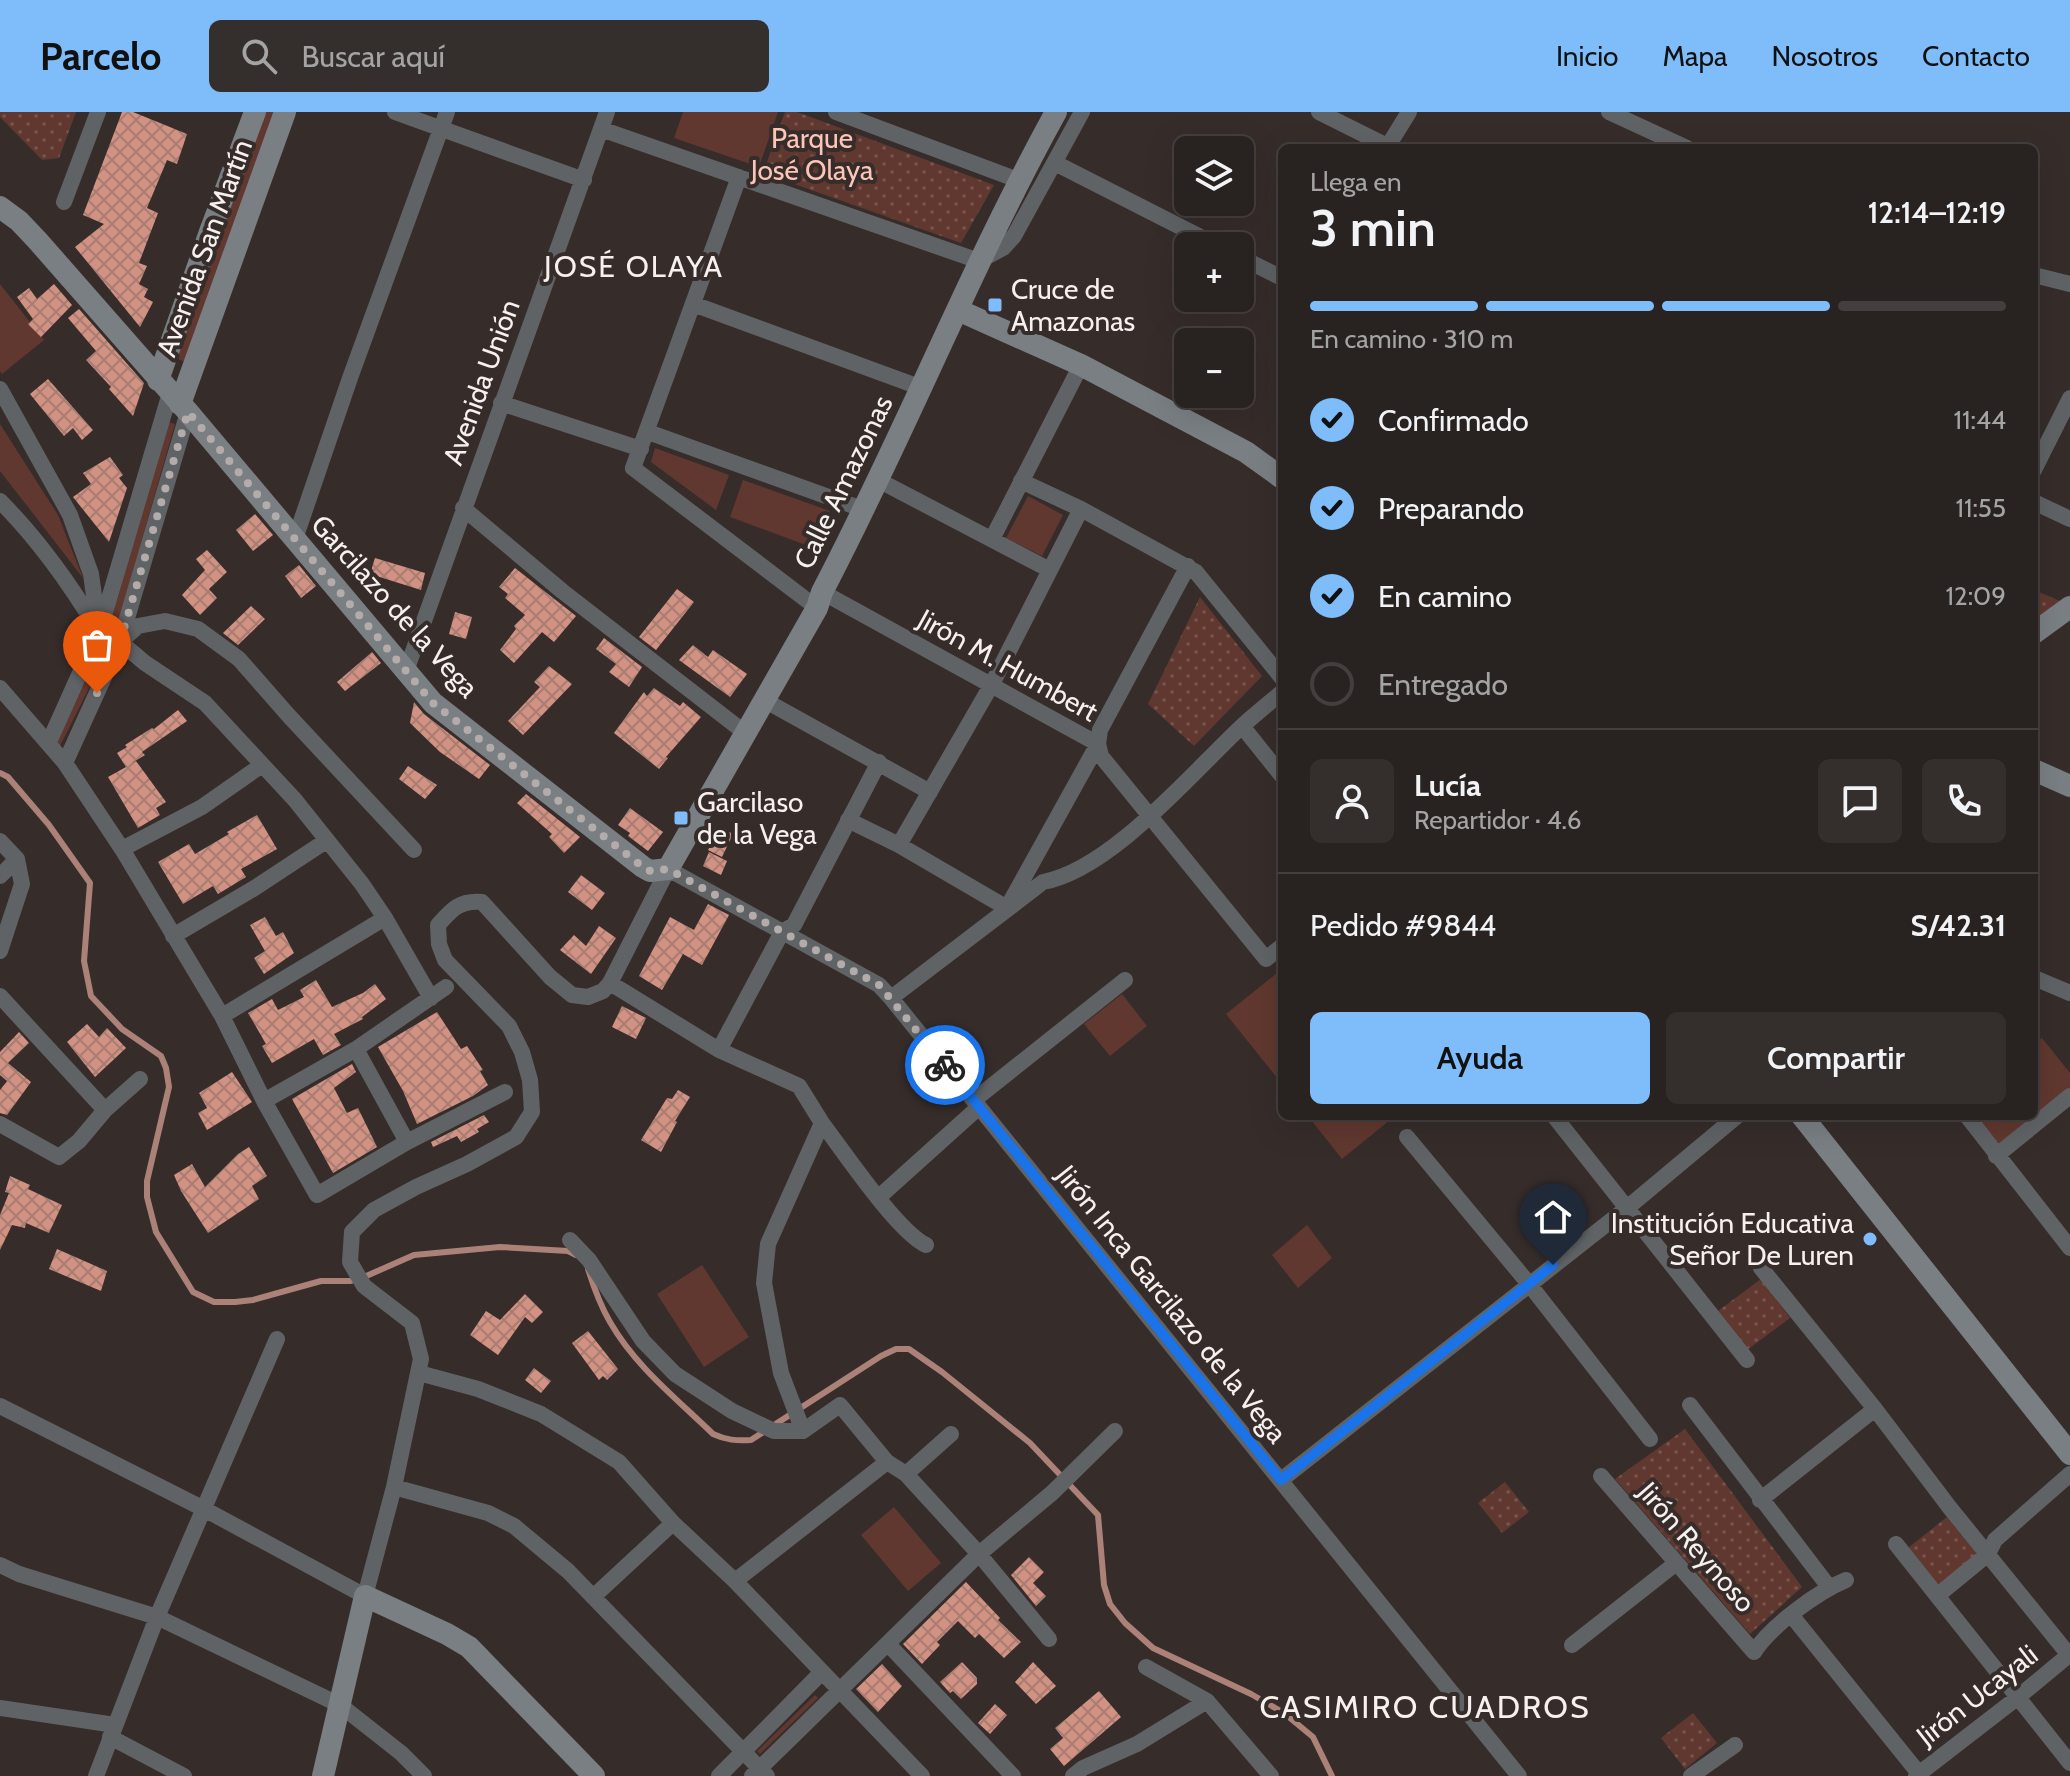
<!DOCTYPE html>
<html lang="es">
<head>
<meta charset="utf-8">
<style>
	body { margin:0; font-family:Cabin,sans-serif; background:#342f2d; color:#f1f3f6; height:100vh; display:flex; flex-direction:column; font-size:30px; white-space:nowrap }
	* { box-sizing:border-box; margin:0 }
	p { font-size:26px; color:#a5a4a5 }
	.icon { flex:none; width:44px; height:44px; fill:none; stroke:currentColor; stroke-width:2; stroke-linecap:round; stroke-linejoin:round }
	.map { position:relative; flex:1; overflow:hidden }
	.sheet { position:absolute; left:1278px; top:32px; width:760px; height:976px; display:flex; flex-direction:column; background:#282220; border-radius:12px; box-shadow:0 8px 32px #0002,0 0 0 2px #443f3e }
	.sheet>* { flex:none }
	.controls { position:absolute; left:1174px; top:24px; display:grid; gap:16px }
	.controls a { display:grid; place-items:center; width:80px; height:80px; border-radius:12px; background:#282220; box-shadow:0 8px 32px #0002,0 0 0 2px #443f3e; font-size:40px }
	.pin { position:absolute; display:grid; place-items:center; width:68px; height:68px; color:#fff; margin:-82px -34px; border-radius:50% 50% 50% 0; rotate:-45deg; box-shadow:0 0 8px #0007 }
	.pin .icon { rotate:45deg }
	.courier { position:absolute; display:grid; place-items:center; width:80px; height:80px; margin:-40px; border:6px solid #1a73e8; border-radius:50%; background:#fff; color:#222; box-shadow:0 2px 10px #0007 }
	.summary em { font-style:normal; font-weight:600 }
	.summary div { display:flex; flex-direction:column-reverse }
	.summary { display:flex; align-items:center; justify-content:space-between; height:136px; padding:0 32px }
	h1 { font-size:52px; font-weight:600; line-height:60px }
	.bar { display:grid; grid-template-columns:repeat(4,1fr); gap:12px 8px; align-content:center; height:96px; padding:0 32px }
	.bar i { height:10px; border-radius:6px; background:#443f3e }
	.bar .current { background:#7fbdfa }
	.bar p { grid-column:span 4 }
	.line { display:flex; align-items:center; gap:20px; padding:0 32px; border-top:2px solid #443f3e }
	.line div { flex:1 }
	.round { display:grid; place-items:center; flex:none; width:84px; height:84px; border-radius:12px; background:#342f2d }
	ol { padding:0 32px; list-style:none }
	li { display:flex; align-items:center; gap:24px; height:88px }
	li p { margin-inline-start:auto }
	li .icon { padding:8px; border-radius:50%; background:#7fbdfa; color:#111; stroke-width:4 }
	li:last-child { color:#a5a4a5 }
	li i { width:44px; height:44px; border:4px solid #443f3e; border-radius:50% }
	.action { display:flex; gap:16px; margin-top:auto; padding:16px 32px }
	.action a { flex:1; height:92px; border-radius:12px; background:#7fbdfa; color:#111; font-size:32px; font-weight:600; line-height:92px; text-align:center }
	.action a+a { background:#342f2d; color:#f1f3f6 }
	header { display:flex; align-items:center; gap:48px; box-sizing:border-box; height:112px; padding:0 40px; background:#7fbdfa; color:#111 }
	header strong { font-size:38px }
	nav { display:flex; gap:44px; margin-inline-start:auto; font-size:28px }
	.search { width:560px; height:72px; background:#342f2d; display:flex; align-items:center; gap:20px; box-sizing:border-box; padding:0 28px; border-radius:12px; color:#a5a4a5; font-size:30px }
	.map>svg:first-child { display:block }
	.grass { fill:#60382f }
	.park { fill:url(#park-dots) }
	.lines { fill:none; stroke-linecap:round; stroke-linejoin:round }
	.stream { stroke:#ac8178; stroke-width:6 }
	.building { fill:url(#building-cross-hatch) }
	.street { stroke:#606366; stroke-width:16 }
	.secondary { stroke:#7a7f84; stroke-width:22 }
	.done { stroke:#b3acaa; stroke-width:8; stroke-dasharray:0 14.4 }
	.route { stroke:#1a73e8; stroke-width:10 }
	.poi-dot { fill:#7fbdfa; stroke:#362d2b; stroke-width:3 }
	.labels { text-anchor:middle; stroke-width:8; stroke-linejoin:round; paint-order:stroke }
	.park-label { font-size:28px; fill:#fdc5b8; stroke:#362d2b }
	.street-label { font-size:28px; fill:#f6f0ee; stroke:#362d2b }
	.poi-label { font-size:28px; fill:#f6f0ee; stroke:#362d2b; text-anchor:start }
	.neighbourhood-label { font-size:30px; letter-spacing:2px; fill:#f6f0ee; stroke:#362d2b }
	.quarter-label { font-size:32px; letter-spacing:2px; fill:#f6f0ee; stroke:#362d2b }
</style>
</head>
<body>
<header>
<strong>Parcelo</strong>
<div class="search"><svg class="icon" aria-label="search" viewBox="0 0 24 24"><circle cx="10" cy="10" r="6"/><path d="M15 15l6 6"/></svg>Buscar aquí</div>
<nav><a>Inicio</a><a>Mapa</a><a>Nosotros</a><a>Contacto</a></nav>
</header>
<div class="map">
<svg width="2070" height="1664" viewBox="0 0 2070 1664">
	<defs>
		<pattern id="park-dots" width="8" height="8" patternUnits="userSpaceOnUse" patternTransform="scale(2)"><rect width="8" height="8" fill="#60382f"/><path d="M2 2h.1M6 6h.1" fill="none" stroke="#77554d" stroke-width="1.8" stroke-linecap="round"/></pattern>
		<pattern id="building-cross-hatch" width="8" height="8" patternUnits="userSpaceOnUse" patternTransform="scale(2)"><rect width="8" height="8" fill="#d29283"/><path d="M0 0l8 8M0 8l8-8" fill="none" stroke="#a97c71"/></pattern>
	</defs>
	<rect width="100%" height="100%" fill="#362d2b"/>
	<!-- grass -->
	<path class="grass" d="M263 0H276L185 250 176 246Z
		M683 0H778L759 55 674 26Z
		M0 172 44 228 2 262 0 259Z
		M168 310 175 312 118 511 111 509Z
		M0 312 58 403 83 466 0 359Z
		M655 336 729 363 716 398 651 350Z
		M743 368 830 399 817 437 730 405Z
		M1028 384 1063 403 1042 444 1006 426Z
		M95 549 101 552 60 634 56 630Z
		M1282 857V972L1226 902Z
		M1122 882 1147 914 1110 944 1084 912Z
		M2042 926 2070 961V975L2000 1033 1976 1004H2034V932Z
		M1308 1004H1395L1342 1047Z
		M1307 1113 1332 1146 1298 1176 1272 1143Z
		M702 1153 749 1225 704 1255 657 1182Z
		M894 1395 941 1451 908 1479 861 1423Z
		M815 1583 818 1586 760 1642 757 1639Z"/>
	<!-- park -->
	<path class="park" d="M0 0H76L59 46 42 48 0 5Z
		M785 0H797L994 73 961 131 763 61Z
		M2034 478 2065 491 2034 512Z
		M1200 485 1262 564 1194 634 1148 592Z
		M1761 1167 1790 1206 1747 1238 1718 1199Z
		M1685 1317 1802 1475 1750 1522 1615 1367Z
		M1505 1370 1529 1400 1502 1421 1478 1391Z
		M1947 1405 1978 1443 1939 1474 1908 1436Z
		M1693 1601 1717 1631 1685 1657 1661 1626Z"/>
	<g class="lines">
		<!-- stream -->
		<path class="stream" d="M0 661 8 665 49 713 90 771 84 849 91 884 122 917 161 944 166 956 169 975 147 1069V1085L156 1120 193 1180 214 1190H235L253 1188 321 1169H351L364 1165 414 1143 500 1135 568 1139 576 1143
			M588 1157C594 1176 600 1193 610 1210 635 1254 677 1287 713 1322 726 1328 736 1329 751 1328L881 1244 896 1237H909L942 1260 1030 1331 1098 1403 1104 1473 1110 1492 1125 1511 1153 1536 1251 1582 1284 1601 1313 1625 1332 1664"/>
	</g>
	<!-- building -->
	<path class="building" d="M122 0H133L187 22 177 52 167 48 147 96 158 101 139 151 147 154 139 172 148 177 144 185 153 190 140 215 75 135 104 112 83 103Z
		M54 172 72 193 41 225 28 212 33 207 17 185 29 176 37 187Z
		M79 197 144 271 133 304 109 277 111 275 86 248 96 239 68 206Z
		M48 267 93 318 82 328 73 316 64 324 30 282Z
		M110 345 123 363 119 366 127 376 109 430 73 385 91 372 83 361Z
		M255 402 273 423 253 439 236 418Z
		M207 438 227 460 209 477 217 486 200 503 182 483 205 458 196 447Z
		M375 446 425 461 421 478 370 462Z
		M299 453 316 474 301 486 285 464Z
		M515 456 576 504 554 530 542 520 514 551 500 538 516 517 514 514 525 503 505 486 508 482 499 475Z
		M677 477 694 490 656 538 639 525Z
		M251 494 265 507 238 533 223 521Z
		M455 500 472 505 466 527 449 522Z
		M604 526 642 555 629 575 609 560 616 552 596 537Z
		M693 533 708 545 713 538 747 562 730 585 679 548Z
		M372 540 381 551 345 579 337 570Z
		M549 554 572 572 523 623 508 609 540 575 534 570Z
		M654 576 680 594 683 590 701 605 666 645 668 646 659 657 614 621 644 580 647 584Z
		M414 590 424 602 490 653 479 667 440 640 410 611Z
		M178 598 187 609 142 640 145 643 132 651 136 649 166 690 156 696 160 703 138 716 108 665 126 655 117 641 127 635 125 633 152 616 154 617Z
		M408 654 437 673 425 687 399 667Z
		M526 682 580 725 564 741 549 725 552 722 517 691Z
		M630 696 663 720 648 739 628 724 630 721 618 713Z
		M257 703 277 737 241 757 246 765 218 782 213 774 183 792 158 750 189 732 195 742 229 722 227 720Z
		M720 715 733 722 722 745 708 738Z
		M709 740 727 749 721 763 703 754Z
		M581 763 605 781 592 798 568 780Z
		M708 792 729 803 702 853 683 842 662 878 639 864 670 805 694 818Z
		M265 805 276 824 283 820 294 841 264 862 254 846 265 839 250 813Z
		M599 814 616 826 591 862 560 838 574 823 586 834Z
		M316 868 332 895 363 881 375 872 386 887 362 905 363 907 334 922 341 933 323 943 314 927 272 951 262 934 266 932 248 901 272 887 278 898 304 885 300 878Z
		M622 894 646 906 636 927 612 915Z
		M437 900 461 937 467 934 483 958 480 959 488 973 473 984 417 1012 403 979 378 935Z
		M87 912 99 925 107 916 126 936 95 965 67 930Z
		M19 920 29 931 8 951 31 970 7 1003 0 1001V978L7 969 0 963V940Z
		M352 952 356 960 334 976 347 1001 358 996 377 1035 333 1061 292 987Z
		M232 960 252 990 207 1018 198 1001 207 996 199 981Z
		M678 978 690 985 675 1009 677 1010 661 1040 641 1028 667 986 672 987Z
		M484 1003 489 1010 477 1017 479 1020 461 1030 457 1024 433 1035 431 1030Z
		M249 1035 267 1064 252 1074 259 1087 208 1121 181 1079 174 1063 192 1052 205 1075 238 1042Z
		M10 1064 30 1073 28 1077 62 1093 49 1121 26 1111 25 1116 12 1113 0 1138V1103L9 1081 5 1080Z
		M57 1137 107 1159 101 1179 49 1157Z
		M525 1182 543 1200 532 1211 525 1205 498 1243 470 1223 486 1199 500 1208Z
		M588 1219 618 1257 607 1268 603 1264 599 1268 572 1231Z
		M534 1256 551 1269 541 1281 525 1268Z
		M1029 1445 1044 1460 1033 1471 1046 1484 1036 1494 1011 1463Z
		M966 1470 1000 1506 998 1508 1021 1530 1004 1546 979 1522 975 1526 958 1509 937 1530 940 1533 922 1552 903 1532Z
		M962 1550 977 1566V1572L961 1587 953 1579 950 1581 940 1570Z
		M1033 1550 1056 1574 1036 1592 1015 1570Z
		M882 1552 902 1574 878 1600 856 1577Z
		M1099 1579 1121 1605 1064 1654 1050 1637 1063 1626 1055 1616Z
		M995 1592 1007 1603 990 1622 978 1611Z"/>
	<g class="lines">
		<!-- street -->
		<path class="street" d="M395 0 584 68
			M836 0 1018 68
			M1319 0 1391 36
			M1609 0 1687 36
			M601 17 979 149 1003 136 1014 124 1082 0
			M1388 34 1409 0
			M1055 51 1218 134
			M739 65 633 356 817 496
			M64 90 98 0
			M1240 145 1282 166
			M2034 163 2070 172
			M693 192 922 276
			M0 277 70 403 91 462 99 520 120 530 138 514 165 509 198 517 239 547 289 604 414 738
			M501 291 641 337
			M648 320 865 398
			M2034 358 2070 286
			M880 369 1050 458
			M1021 369 1081 397 1196 460 1282 566
			M0 389C38 427 68 469 96 515
			M2034 390 2070 407
			M463 396 562 479 744 620
			M295 427 350 266 447 0
			M992 427 1081 253
			M822 480 1098 632 1101 644 1266 847 1282 834
			M120 530 145 551 205 591 295 688 362 772 385 806 431 886
			M406 559 607 0
			M0 576 65 651 122 737 222 904 264 989 317 1083 407 1030 505 980
			M764 588 930 680
			M1242 614 1282 664
			M49 630 101 514 170 281
			M65 651 120 530 188 300
			M848 708 899 733 1007 796 1098 632 1100 618 1188 454
			M0 729 17 747 22 772 0 839
			M899 733 992 572 1081 397
			M122 737 202 695 262 653
			M0 764 17 747
			M173 824 253 777 326 729
			M2034 866 2070 881
			M610 871 719 938 799 974 822 1011 768 1132 764 1171 781 1261 803 1319
			M0 884 105 998
			M891 886 1043 770C1110 758 1190 663 1240 616 1253 604 1268 592 1282 580
			M222 904 385 806
			M356 937 407 1030
			M719 938 782 820 794 813 879 650
			M974 988 1125 868
			M264 989 356 937 446 875
			M1554 1004 1747 1248
			M1967 1004 2070 1136
			M822 1011C844 1040 897 1119 926 1133
			M0 1012 59 1045 79 1029 105 998 140 967
			M1407 1025 1529 1172 1650 1327
			M1996 1044 2070 984
			M879 1085 979 995
			M570 1128 589 1148 643 1229 675 1262 732 1299 774 1319H803L840 1293 887 1350 906 1362 979 1442 1049 1527
			M1761 1156 1875 1297 1950 1396 2069 1543
			M419 1261 478 1277 541 1302 619 1350 673 1411 735 1469 922 1664
			M1690 1293 1829 1475
			M0 1294 204 1397 365 1484 394 1375 421 1247 412 1211 364 1174 350 1150 352 1120 374 1098 416 1075 467 1052 516 1025 532 1000 530 968 522 940 509 914 445 848 439 832 438 813C452 797 460 788 482 790L550 865 572 883 588 885 603 879 610 871 668 757 879 873 891 886 1519 1664
			M906 1362 951 1322
			M1601 1364 1754 1540C1771 1514 1817 1480 1846 1468
			M1281 1368 1627 1096 1737 1004
			M394 1375 488 1401 514 1414 568 1459 767 1664
			M1760 1388 1875 1297
			M1896 1432 2070 1651
			M0 1453 19 1462 157 1505 340 1593 401 1641 424 1664
			M735 1469 887 1350
			M1938 1483 1988 1442 1995 1428 2070 1362
			M593 1485 673 1411
			M1792 1504 1921 1664
			M888 1532 1013 1664
			M1572 1533 1675 1452
			M1146 1555 1207 1589 1271 1664
			M0 1596 115 1613
			M110 1625 184 1664
			M96 1664 157 1505 277 1227
			M719 1664 822 1560
			M752 1664 979 1442 1052 1381 1115 1319
			M1073 1664 1083 1656 1137 1632 1207 1589
			M1691 1664 1735 1633
			M1916 1664 2017 1586 2070 1542"/>
		<!-- secondary -->
		<path class="secondary" d="M0 95 19 109 37 128 188 300 433 591 643 755 650 759 668 757 817 496 822 480C905 322 970 156 1056 0
			M958 198 1081 253 1246 340 1282 366
			M158 268 211 117 255 0
			M180 292 285 0
			M2034 521 2070 495
			M2034 658 2070 674
			M1802 1004 2070 1342
			M323 1664 365 1484 447 1522 469 1535 594 1664"/>
	</g>
	<g class="lines">
		<!-- done -->
		<path class="done" d="M97 581 120 530 188 300 433 591 643 755 650 759 668 757 879 873 945 953"/>
		<!-- route -->
		<path class="route" d="M945 953 1281 1368 1553 1153"/>
	</g>
	<!-- markers -->
	<g class="poi-dot">
		<rect x="987" y="185" width="16" height="16" rx="4"/>
		<rect x="673" y="698" width="16" height="16" rx="4"/>
		<circle cx="1870" cy="1127" r="8"/>
	</g>
	<g class="labels">
		<!-- park labels -->
		<g class="park-label">
			<text x="812" y="36">Parque<tspan x="812" dy="32">José Olaya</tspan></text>
		</g>
		<!-- street labels -->
		<g class="street-label">
			<text transform="translate(204 136) rotate(-70)" y="10">Avenida San Martín</text>
			<text transform="translate(481 270) rotate(-70)" y="10">Avenida Unión</text>
			<text transform="translate(843 370) rotate(-64)" y="10">Calle Amazonas</text>
			<text transform="translate(395 494) rotate(48)" y="10">Garcilazo de la Vega</text>
			<text transform="translate(1008 553) rotate(29)" y="10">Jirón M. Humbert</text>
			<text transform="translate(1172 1192) rotate(51)" y="10">Jirón Inca Garcilazo de la Vega</text>
			<text transform="translate(1697 1435) rotate(49)" y="10">Jirón Reynoso</text>
			<text transform="translate(1977 1583) rotate(-38)" y="10">Jirón Ucayali</text>
		</g>
		<!-- poi labels -->
		<g class="poi-label">
			<text x="1011" y="187">Cruce de<tspan x="1011" dy="32">Amazonas</tspan></text>
			<text x="697" y="700">Garcilaso<tspan x="697" dy="32">de la Vega</tspan></text>
			<text x="1854" y="1121" text-anchor="end">Institución Educativa<tspan x="1854" dy="32">Señor De Luren</tspan></text>
		</g>
		<!-- neighbourhood labels -->
		<g class="neighbourhood-label">
			<text x="634" y="165">JOSÉ OLAYA</text>
		</g>
		<!-- quarter labels -->
		<g class="quarter-label">
			<text x="1425" y="1606">CASIMIRO CUADROS</text>
		</g>
	</g>
</svg>
<div class="controls">
<a><svg class="icon" aria-label="layers" viewBox="0 0 24 24"><path d="M12 4l9 5-9 5-9-5zM3 14l9 5 9-5"/></svg></a>
<a>+</a>
<a>−</a>
</div>
<div class="pin" style="left:97px;top:581px;background:#ea580c"><svg class="icon" aria-label="bag" viewBox="0 0 24 24"><path d="M5 8h14l-1 12H6zM9 8a3 3 0 0 1 6 0"/></svg></div>
<div class="pin" style="left:1553px;top:1153px;background:#1f2937"><svg class="icon" aria-label="home" viewBox="0 0 24 24"><path d="M3 11l9-7 9 7M6 9v11h12V9"/></svg></div>
<div class="courier" style="left:945px;top:953px"><svg class="icon" aria-label="bike" viewBox="0 0 24 24"><circle cx="6" cy="16" r="4"/><circle cx="18" cy="16" r="4"/><path d="M6 16l4-8h5l3 8M10 8l3 8H6M13 5h3"/></svg></div>
<section class="sheet">
<div class="summary"><div><h1>3 min</h1><p>Llega en</p></div><em>12:14–12:19</em></div>
<div class="bar"><i class="current"></i><i class="current"></i><i class="current"></i><i></i><p>En camino · 310 m</p></div>
<ol>
<li><svg class="icon" aria-label="check" viewBox="0 0 24 24"><path d="M5 12l5 5 9-10"/></svg>Confirmado<p>11:44</p></li>
<li><svg class="icon" aria-label="check" viewBox="0 0 24 24"><path d="M5 12l5 5 9-10"/></svg>Preparando<p>11:55</p></li>
<li><svg class="icon" aria-label="check" viewBox="0 0 24 24"><path d="M5 12l5 5 9-10"/></svg>En camino<p>12:09</p></li>
<li><i></i>Entregado</li>
</ol>
<div class="line" style="height:144px"><a class="round"><svg class="icon" aria-label="person" viewBox="0 0 24 24"><circle cx="12" cy="8" r="4"/><path d="M4 21q1-7 8-7t8 7"/></svg></a><div><b>Lucía</b><p>Repartidor · 4.6</p></div><a class="round"><svg class="icon" aria-label="chat" viewBox="0 0 24 24"><path d="M4 5h16v11H9l-5 4z"/></svg></a><a class="round"><svg class="icon" aria-label="phone" viewBox="0 0 24 24"><path d="M5 4h4l2 5-3 2q2 4 5 5l2-3 5 2v4C11 20 4 13 5 4z"/></svg></a></div>
<div class="line" style="height:104px"><div>Pedido #9844</div><b>S/42.31</b></div>
<div class="action"><a>Ayuda</a><a>Compartir</a></div>
</section>
</div>
</body>
</html>
